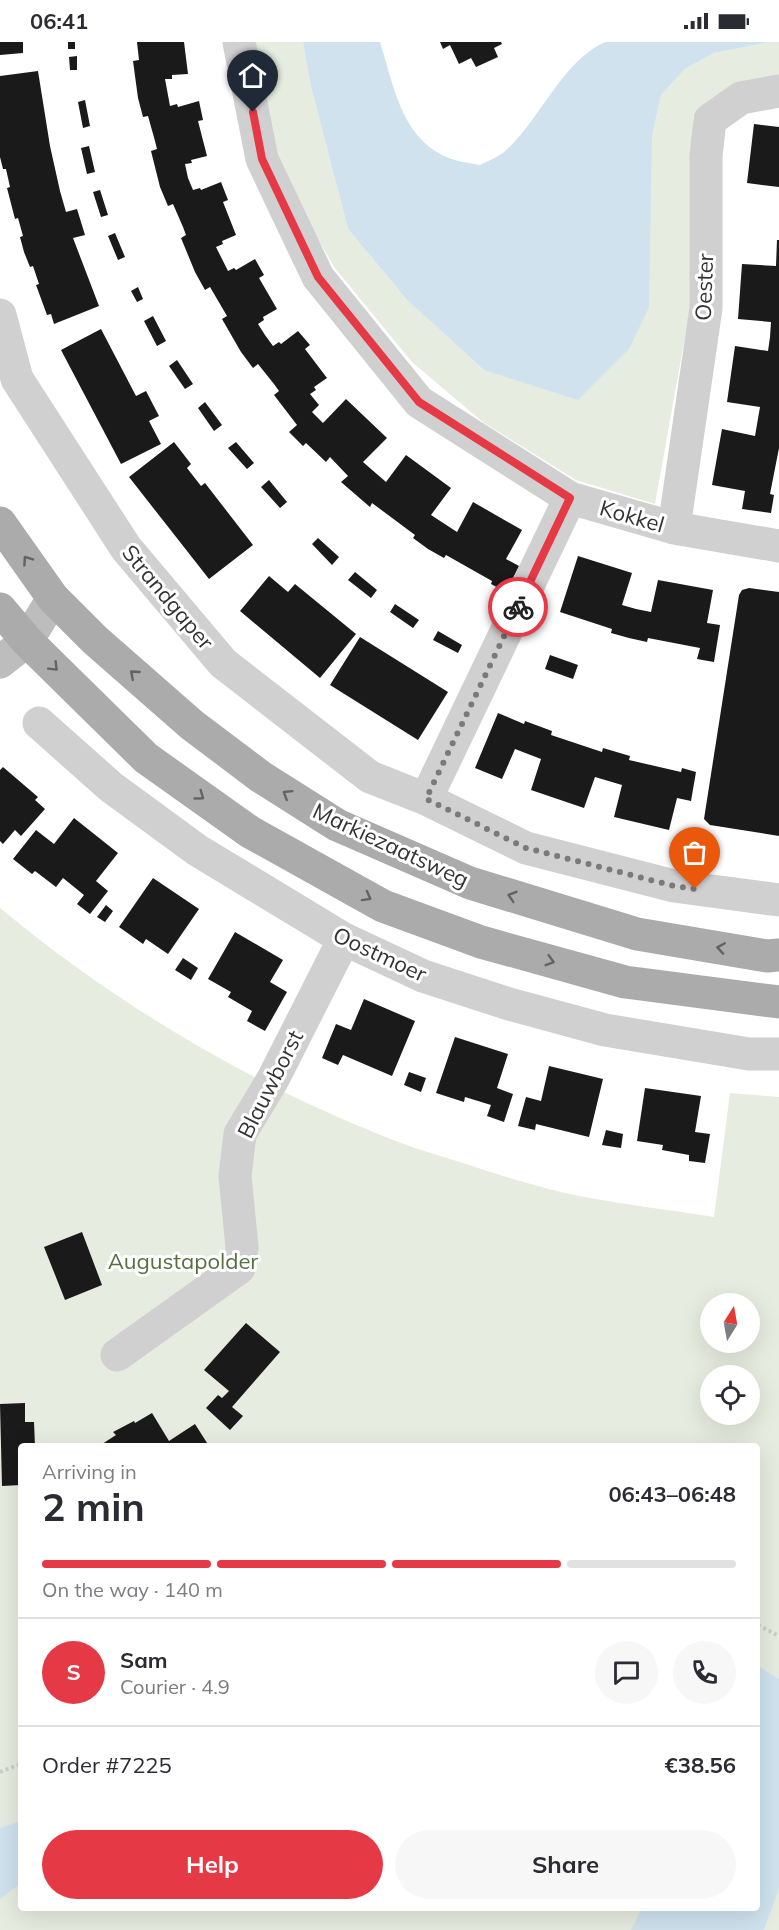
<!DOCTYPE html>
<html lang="en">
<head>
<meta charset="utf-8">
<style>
	body { margin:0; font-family:Mulish,sans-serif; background:#f7f7f7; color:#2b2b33; height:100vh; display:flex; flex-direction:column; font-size:22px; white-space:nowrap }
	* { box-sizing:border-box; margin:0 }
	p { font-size:20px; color:#7c7c81 }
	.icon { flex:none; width:33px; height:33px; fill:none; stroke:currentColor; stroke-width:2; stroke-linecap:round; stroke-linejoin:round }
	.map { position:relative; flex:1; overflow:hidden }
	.drawer { position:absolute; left:18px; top:1401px; width:742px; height:468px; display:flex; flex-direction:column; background:#fff; border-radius:6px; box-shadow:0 6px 24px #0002 }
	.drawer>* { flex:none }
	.needle { width:39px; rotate:11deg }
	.controls { position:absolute; left:700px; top:1251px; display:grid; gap:12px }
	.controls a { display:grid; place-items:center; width:60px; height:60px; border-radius:50%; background:#fff; box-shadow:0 6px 24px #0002; font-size:30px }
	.pin { position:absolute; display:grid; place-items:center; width:51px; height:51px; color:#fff; margin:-62px -26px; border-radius:50% 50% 50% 0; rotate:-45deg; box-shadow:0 0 6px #0007 }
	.pin .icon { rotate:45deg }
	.courier { position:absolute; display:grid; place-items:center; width:60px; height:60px; margin:-30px; border:4px solid #e63946; border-radius:50%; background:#fff; color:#222; box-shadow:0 2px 8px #0007 }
	.head em { font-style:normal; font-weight:700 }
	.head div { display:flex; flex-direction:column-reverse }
	.head { display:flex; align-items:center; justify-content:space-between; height:102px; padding:0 24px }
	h1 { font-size:39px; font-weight:700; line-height:45px }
	.bar { display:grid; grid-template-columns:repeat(4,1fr); gap:9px 6px; align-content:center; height:72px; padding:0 24px }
	.bar i { height:8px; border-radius:4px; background:#e1e1e2 }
	.bar .selected { background:#e63946 }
	.bar p { grid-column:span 4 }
	.line { display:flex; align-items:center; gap:15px; padding:0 24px; border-top:2px solid #e1e1e2 }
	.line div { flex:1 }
	.round { display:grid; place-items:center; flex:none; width:63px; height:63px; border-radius:32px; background:#f7f7f7 }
	.cta { display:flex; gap:12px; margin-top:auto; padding:12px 24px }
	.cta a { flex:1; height:69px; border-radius:36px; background:#e63946; color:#fff; font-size:24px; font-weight:700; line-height:69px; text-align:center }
	.cta a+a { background:#f7f7f7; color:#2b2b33 }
	.status { display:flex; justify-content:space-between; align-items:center; height:42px; padding:0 30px; background:#fff; direction:ltr }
	.status svg { height:16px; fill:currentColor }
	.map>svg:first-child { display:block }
	.green { fill:#e6ecdf; fill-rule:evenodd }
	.water { fill:#cfe2ee }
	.building { fill:#1a1a1a }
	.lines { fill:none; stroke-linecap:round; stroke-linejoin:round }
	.path { stroke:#cdcdcd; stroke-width:4; stroke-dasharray:3 3; stroke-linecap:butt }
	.street { stroke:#d0d0d0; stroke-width:33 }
	.secondary { stroke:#bdbdbd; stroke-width:33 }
	.primary { stroke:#ababab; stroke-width:33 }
	.oneway { stroke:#636363 }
	.done { stroke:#7a7a7a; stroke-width:6; stroke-dasharray:0 10.8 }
	.route { stroke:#e63946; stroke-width:8 }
	.labels { text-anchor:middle; stroke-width:6; stroke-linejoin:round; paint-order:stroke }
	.street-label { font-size:22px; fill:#333; stroke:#fff }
	.park-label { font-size:22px; fill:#56703f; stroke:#fff }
</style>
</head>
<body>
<div class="status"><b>06:41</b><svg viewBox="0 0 49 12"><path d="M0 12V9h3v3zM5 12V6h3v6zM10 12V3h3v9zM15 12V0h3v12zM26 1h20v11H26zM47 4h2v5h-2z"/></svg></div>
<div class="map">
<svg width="779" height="1888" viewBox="0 0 779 1888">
	<rect width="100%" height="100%" fill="#fff"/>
	<!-- green -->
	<path class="green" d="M249 0H303L310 41 348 187 406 257 484 328 652 94 661 53 685 27 714 11 770 0H779V41L725 52 693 75 692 256 655 462 576 438 484 381 412 320 334 225 272 116Z
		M0 866C119 965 257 1046 401 1101 422 1109 445 1115 466 1122 505 1135 544 1147 584 1155 627 1163 671 1168 714 1175L730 1051 779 1055V1888H0ZM711 1262H750V1300H711ZM711 1334H750V1372H711ZM21 1404H758V1866H21Z"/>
	<!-- water -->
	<path class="water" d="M303 0H380C393 41 401 94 444 114 454 119 469 121 480 123 488 119 498 115 504 110 540 79 561 20 605 0H770L714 11 685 27 661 53 652 94 649 265 629 307 578 358 484 328 407 258 348 187 310 41Z
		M758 1624 779 1637V1846L764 1888H631L642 1866H758Z
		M21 1779V1841L0 1857V1786Z"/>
	<!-- building -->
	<path class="building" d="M0 0H23V11L0 13Z
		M68 0H75V7H68Z
		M137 0H184L188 32 172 33V37H165L170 64 177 62 178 65 199 59 203 78 198 79 207 114 191 118 192 121 185 122 188 136 193 148 200 146 201 148 221 140 228 158 223 160 236 193 222 199 223 202 216 205 228 229 234 226 236 228 255 217 264 233 259 236 277 267 263 275 264 278 258 282 265 293 273 304 279 300 281 302 298 289 310 303 305 307 327 336 314 345 316 348 310 352 319 363 312 370 323 381 346 357 387 396 363 420 386 440 406 413 451 446 431 473 457 490 473 460 522 488 506 517 519 524 506 550 491 542 492 539 446 513 444 516 428 507 413 496 415 493 372 461 370 465 341 440 348 434 330 415 326 420 306 401 303 404 289 390 297 383 274 353 279 349 274 342 258 322 253 326 241 310 222 277 227 274 210 245 205 248 195 230 181 196 186 193 183 185 173 162 168 164 160 145 151 109 157 107 155 99 148 74 143 75 138 56 133 19 139 18Z
		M440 0H501L502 2 494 6 498 15 476 25 471 16 459 22 450 3 443 7Z
		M77 14V28H70L69 15Z
		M38 29 50 104 60 149 66 170 77 167 85 193 73 196 99 264 54 282 51 272 47 273 36 243 39 242 33 224 30 225 24 210 20 195 23 194 18 176 15 177 7 146 10 145 6 127H3L0 115V34Z
		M85 58 90 84 83 86 78 60Z
		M754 82 779 85V145L747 141Z
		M89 104 95 130 87 132 81 106Z
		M100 148 108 173 101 175 93 150Z
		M115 191 125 215 118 218 108 194Z
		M777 198H779V406L770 452 774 453 771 471 742 467 745 449 712 443 722 387 755 394 760 365 727 360 735 304 768 309 770 295 771 280 738 277 742 222 776 224Z
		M138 245 143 257 137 260 131 249Z
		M153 274 166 299 157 304 144 279Z
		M101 287 136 354 146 349 159 374 149 379 161 402 121 422 61 308Z
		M177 318 193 342 185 347 169 324Z
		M205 360 222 383 214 389 198 366Z
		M174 400 191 422 187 426 201 444 205 441 253 503 209 537 129 435Z
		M236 400 254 421 247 427 228 406Z
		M269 438 287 460 280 466 261 445Z
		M318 496 339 515 332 523 312 502Z
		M578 514 632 531 622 563 636 567 651 570 658 538 713 548 707 581 720 583 714 620 697 617 700 606 648 596 647 600 629 596 611 591 612 587 560 570Z
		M355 530 377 548 371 556 348 538Z
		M269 534 288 550 295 542 356 592 320 636 240 569Z
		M749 546 779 550V794L710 783 704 777 739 553 742 548Z
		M395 562 419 578 413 586 390 570Z
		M438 589 462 603 458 611 433 598Z
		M360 595 448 650 418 698 330 643Z
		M550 613 578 623 573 637 545 627Z
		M498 671 524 682 525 679 552 689 551 693 602 710 603 706 630 714 629 718 681 730 682 726 696 730 691 759 677 756 669 788 614 775 622 743 595 735 584 766 531 748 541 717 515 707 502 737 475 726Z
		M3 725 38 755 35 758 45 767 21 794 15 788 3 802 0 799V728Z
		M74 776 118 811 96 839 108 849 90 872 77 862 84 853 63 836 56 845 35 829 32 832 13 817 36 788 54 802Z
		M153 836 199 867 168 912 146 897 143 902 119 885Z
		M106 863 113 869 105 880 97 875Z
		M235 890 283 918 270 940 287 950 265 989 247 979 252 969 228 955 231 950 208 937Z
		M183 916 198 926 191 938 175 928Z
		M364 957 415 979 392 1034 343 1013 338 1023 322 1016 336 982 351 988Z
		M455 995 508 1012 497 1046 513 1052 504 1080 487 1074 491 1063 465 1055 464 1060 436 1051Z
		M549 1024 603 1037 589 1095 536 1082 535 1088 518 1084 526 1055 541 1059Z
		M409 1030 426 1036 421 1050 404 1043Z
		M645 1046 701 1054 695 1090 710 1092 705 1121 689 1119V1113L662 1108 663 1103 637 1099Z
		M606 1088 623 1092 621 1106 602 1103Z
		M82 1190 102 1243 65 1258 44 1205Z
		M246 1281 280 1310 232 1365 243 1374 230 1388 206 1366 218 1353 222 1356 229 1349 204 1328Z
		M25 1361V1380H34L35 1404H21V1443L2 1444 0 1362Z
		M152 1371 169 1399 195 1382 209 1404H99L116 1393 113 1390 134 1379 135 1381Z"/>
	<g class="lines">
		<!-- path -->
		<path class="path" d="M758 1583 779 1594
			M0 1730 21 1722"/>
		<!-- street -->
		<path class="street" d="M239 0 262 117 318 235 419 360 570 456 674 486 779 504
			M0 273 17 337 126 506 223 621 370 735 426 757 526 806 674 844 779 858
			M674 486 706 266V114L710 78 741 56 779 49
			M39 681 111 745 197 808 344 897 423 934 509 962 605 988 749 1012H779
			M426 757 570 456
			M117 1313 239 1226 242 1205 235 1134 240 1092 273 1037 344 897"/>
		<!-- secondary -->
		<path class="secondary" d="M0 620 27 599 53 556"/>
		<!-- primary -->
		<path class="primary" d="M0 481 53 556 95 598 192 683 261 735 337 783 470 841 637 892 767 914 779 913
			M0 567 27 599 146 716 250 790 383 864 481 900 625 940 779 960"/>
	</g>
	<!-- one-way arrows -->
	<defs><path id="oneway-chevron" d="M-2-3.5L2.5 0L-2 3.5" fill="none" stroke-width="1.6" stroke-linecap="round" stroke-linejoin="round" transform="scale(1.5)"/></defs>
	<g class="oneway">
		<use href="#oneway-chevron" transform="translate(27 518) rotate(-125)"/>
		<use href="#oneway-chevron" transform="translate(54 625) rotate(45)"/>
		<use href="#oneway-chevron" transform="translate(134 632) rotate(-139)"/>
		<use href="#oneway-chevron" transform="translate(287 752) rotate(-148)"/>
		<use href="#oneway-chevron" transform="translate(200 754) rotate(36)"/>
		<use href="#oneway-chevron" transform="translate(512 854) rotate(-163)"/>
		<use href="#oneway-chevron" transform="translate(367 855) rotate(29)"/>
		<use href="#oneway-chevron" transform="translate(721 906) rotate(-171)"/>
		<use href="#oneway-chevron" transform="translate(550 919) rotate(16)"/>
	</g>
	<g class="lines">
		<!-- done -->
		<path class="done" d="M518 565 426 757 526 806 674 844 695 847"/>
		<!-- route -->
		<path class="route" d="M253 70 262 117 318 235 419 360 570 456 518 565"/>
	</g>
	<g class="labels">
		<!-- street labels -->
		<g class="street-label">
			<text transform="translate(704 245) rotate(-88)" y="8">Oester</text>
			<text transform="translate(632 474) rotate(16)" y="8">Kokkel</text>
			<text transform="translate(168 555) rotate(50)" y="8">Strandgaper</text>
			<text transform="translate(391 803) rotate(25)" y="8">Markiezaatsweg</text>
			<text transform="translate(380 912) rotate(25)" y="8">Oostmoer</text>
			<text transform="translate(270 1042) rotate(-63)" y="8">Blauwborst</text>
		</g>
		<!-- park labels -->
		<g class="park-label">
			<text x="183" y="1227">Augustapolder</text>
		</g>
	</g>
</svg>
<div class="controls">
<a><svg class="needle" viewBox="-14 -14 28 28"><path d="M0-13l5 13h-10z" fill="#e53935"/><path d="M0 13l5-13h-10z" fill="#7c7c81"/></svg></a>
<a><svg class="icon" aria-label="locate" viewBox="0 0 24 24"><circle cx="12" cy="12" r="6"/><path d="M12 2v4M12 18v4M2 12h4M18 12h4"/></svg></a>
</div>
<div class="pin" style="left:695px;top:847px;background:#ea580c"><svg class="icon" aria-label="bag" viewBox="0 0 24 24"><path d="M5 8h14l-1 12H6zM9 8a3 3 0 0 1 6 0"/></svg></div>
<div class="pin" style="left:253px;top:70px;background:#1f2937"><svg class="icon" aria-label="home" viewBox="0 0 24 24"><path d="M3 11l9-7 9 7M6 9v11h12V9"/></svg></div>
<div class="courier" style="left:518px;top:565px"><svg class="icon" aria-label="bike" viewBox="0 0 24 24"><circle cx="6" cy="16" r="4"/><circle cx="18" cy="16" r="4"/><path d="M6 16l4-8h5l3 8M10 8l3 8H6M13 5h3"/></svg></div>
<section class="drawer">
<div class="head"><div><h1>2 min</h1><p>Arriving in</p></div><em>06:43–06:48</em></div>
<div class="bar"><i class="selected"></i><i class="selected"></i><i class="selected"></i><i></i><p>On the way · 140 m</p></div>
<div class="line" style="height:108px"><b class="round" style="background:#e63946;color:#fff">S</b><div><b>Sam</b><p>Courier · 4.9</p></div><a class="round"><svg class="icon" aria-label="chat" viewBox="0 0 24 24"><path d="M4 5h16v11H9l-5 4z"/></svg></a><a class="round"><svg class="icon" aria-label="phone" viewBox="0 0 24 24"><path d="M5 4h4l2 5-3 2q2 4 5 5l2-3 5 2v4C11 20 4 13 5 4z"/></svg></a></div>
<div class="line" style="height:78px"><div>Order #7225</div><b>€38.56</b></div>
<div class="cta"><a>Help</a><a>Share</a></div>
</section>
</div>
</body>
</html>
